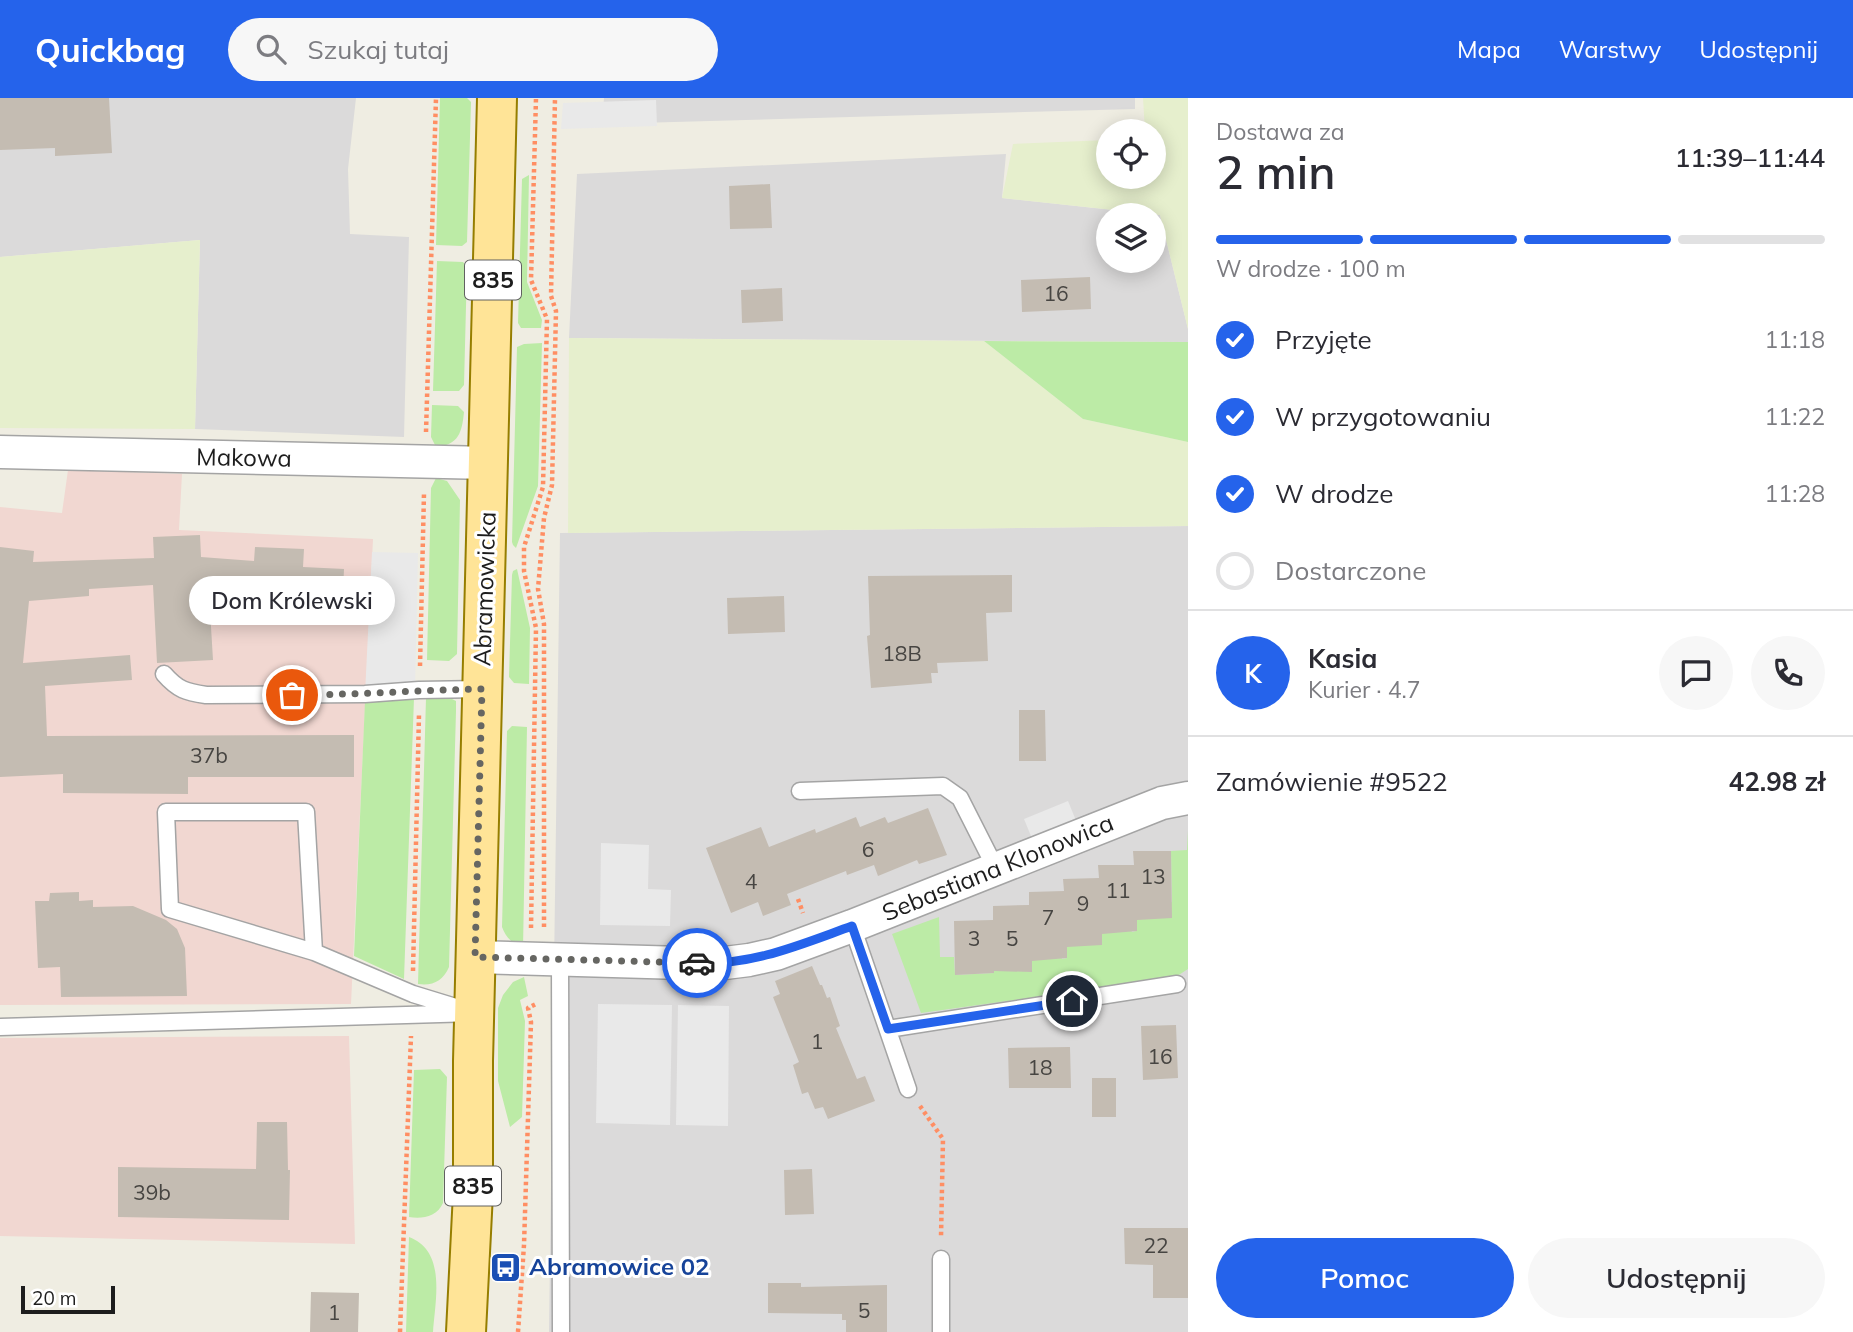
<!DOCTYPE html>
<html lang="pl">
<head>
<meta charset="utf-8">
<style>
	body { margin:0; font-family:Mulish,sans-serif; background:#f7f7f7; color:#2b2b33; height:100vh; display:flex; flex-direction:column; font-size:26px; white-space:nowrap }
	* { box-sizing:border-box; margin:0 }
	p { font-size:23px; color:#7c7c81 }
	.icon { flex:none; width:38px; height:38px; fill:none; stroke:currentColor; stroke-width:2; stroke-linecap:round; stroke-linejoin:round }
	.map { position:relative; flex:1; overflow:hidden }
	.side { display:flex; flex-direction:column; background:#fff; width:665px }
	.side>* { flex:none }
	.fabs { position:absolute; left:1096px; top:21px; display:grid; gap:14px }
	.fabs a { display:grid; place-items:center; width:70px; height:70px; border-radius:50%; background:#fff; box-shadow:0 4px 18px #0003; font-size:35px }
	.scale { position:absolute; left:21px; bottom:18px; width:94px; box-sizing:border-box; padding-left:7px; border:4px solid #1d1d1d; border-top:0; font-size:19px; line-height:24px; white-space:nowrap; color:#1d1d1d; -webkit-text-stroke:5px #fff; paint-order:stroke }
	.pin { position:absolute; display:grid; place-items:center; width:60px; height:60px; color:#fff; margin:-30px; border:4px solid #fff; border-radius:50%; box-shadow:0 2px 7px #0007 }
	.courier { position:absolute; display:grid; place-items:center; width:70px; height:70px; margin:-35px; border:5px solid #2563eb; border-radius:50%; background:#fff; color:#222; box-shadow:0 2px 9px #0007 }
	.bubble { position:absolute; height:49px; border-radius:24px; background:#fff; box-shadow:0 4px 18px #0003; font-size:23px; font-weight:600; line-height:49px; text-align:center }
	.summary em { font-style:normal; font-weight:600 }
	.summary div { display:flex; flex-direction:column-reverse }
	.summary { display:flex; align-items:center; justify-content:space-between; height:119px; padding:0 28px }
	h1 { font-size:46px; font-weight:600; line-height:52px }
	.bar { display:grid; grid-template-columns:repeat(4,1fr); gap:10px 7px; align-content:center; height:84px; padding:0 28px }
	.bar i { height:9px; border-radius:5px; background:#e1e1e2 }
	.bar .current { background:#2563eb }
	.bar p { grid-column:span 4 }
	.line { display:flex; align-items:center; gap:18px; padding:0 28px; border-top:2px solid #e1e1e2 }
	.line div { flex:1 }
	.round { display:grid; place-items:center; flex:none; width:74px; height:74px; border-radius:37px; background:#f7f7f7 }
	ol { padding:0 28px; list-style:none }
	li { display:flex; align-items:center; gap:21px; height:77px }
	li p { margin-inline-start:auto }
	li .icon { padding:7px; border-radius:50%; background:#2563eb; color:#fff; stroke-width:4 }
	li:last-child { color:#7c7c81 }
	li i { width:38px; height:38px; border:4px solid #e1e1e2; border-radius:50% }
	.cta { display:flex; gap:14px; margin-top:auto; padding:14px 28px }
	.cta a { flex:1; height:80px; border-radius:42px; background:#2563eb; color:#fff; font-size:28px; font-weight:600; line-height:80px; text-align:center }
	.cta a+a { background:#f7f7f7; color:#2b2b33 }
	header { display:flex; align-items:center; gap:42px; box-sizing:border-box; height:98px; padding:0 35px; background:#2563eb; color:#fff }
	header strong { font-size:33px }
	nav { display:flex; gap:38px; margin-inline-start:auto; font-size:24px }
	.search { width:490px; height:63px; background:#f7f7f7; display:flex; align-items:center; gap:18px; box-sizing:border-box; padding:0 24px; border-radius:38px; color:#7c7c81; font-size:26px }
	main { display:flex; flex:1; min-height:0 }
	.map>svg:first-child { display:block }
	.residential { fill:#dbdada; fill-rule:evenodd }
	.commercial { fill:#f1d7d1 }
	.farmland { fill:#e6efcd }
	.grass { fill:#bceba6 }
	.parking { fill:#e9e9e9 }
	.building { fill:#c4bcb2 }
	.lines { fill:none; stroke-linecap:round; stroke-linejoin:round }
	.lane-casing { stroke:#a4a4a4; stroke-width:19 }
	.street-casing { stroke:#a4a4a4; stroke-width:35 }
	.primary-casing { stroke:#967e00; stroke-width:42 }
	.path { stroke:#ff8e63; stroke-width:4.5; stroke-dasharray:3.5 3.5; stroke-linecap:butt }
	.lane { stroke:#fff; stroke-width:16 }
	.street { stroke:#fff; stroke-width:32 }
	.primary { stroke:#ffe497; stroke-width:38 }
	.done { stroke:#666662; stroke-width:7; stroke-dasharray:0 12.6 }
	.route { stroke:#2563eb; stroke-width:9 }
	.labels { text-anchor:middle; stroke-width:6; stroke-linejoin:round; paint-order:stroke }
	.number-label { font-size:21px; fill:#474542 }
	.shield { fill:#fff; stroke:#616161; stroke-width:2 }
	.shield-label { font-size:23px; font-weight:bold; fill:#1d1d1d }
	.street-label { font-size:24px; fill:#1d1d1d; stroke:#fff }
	.transit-label { font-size:24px; font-weight:bold; fill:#164399; stroke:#fff; text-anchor:start }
</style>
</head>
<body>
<header>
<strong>Quickbag</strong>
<div class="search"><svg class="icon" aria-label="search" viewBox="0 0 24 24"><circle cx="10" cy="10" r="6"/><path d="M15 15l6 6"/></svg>Szukaj tutaj</div>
<nav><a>Mapa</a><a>Warstwy</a><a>Udostępnij</a></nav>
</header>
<main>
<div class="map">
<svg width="1188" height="1234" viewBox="0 0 1188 1234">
	<rect width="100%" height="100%" fill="#efede2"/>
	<!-- residential -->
	<path class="residential" d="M0 0H356L348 71 350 136 409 139 404 339 195 331 200 142 0 159Z
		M604 0H1135V11L602 26Z
		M1006 56 1002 100 1160 117 1188 231V244L569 240 577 76ZM1108 117H1153V163H1108Z
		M1188 428V1234H549L560 435Z"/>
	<!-- commercial -->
	<path class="commercial" d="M68 372 182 376 179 432 373 441 351 906 0 907V409L62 415Z
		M349 938 355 1146 0 1138V940Z"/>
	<!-- farmland -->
	<path class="farmland" d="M1143 0H1188V231L1160 117 1002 100 1013 46 1108 42V79H1153V33H1145Z
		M200 142 195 331 0 330V159Z
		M569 240 984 243 1083 321 1188 344V428L568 435Z"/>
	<!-- grass -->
	<path class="grass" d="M440 0H467L471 4 467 144 462 148 436 147Z
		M529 77 527 184 542 222 541 230H521L518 225 522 81Z
		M437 163 463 164 467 169 464 287 459 293H433Z
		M984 243 1188 244V344L1083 321Z
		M542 245 538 388 516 450 513 447 512 444 517 249 524 246Z
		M432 307 458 308 464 314C462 334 459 347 436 349L431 339Z
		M436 380 447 383 460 402 457 556 449 563 427 562 431 390Z
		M517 471 530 530 529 586 514 585 509 579 512 477 513 473Z
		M448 599 456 603V613L449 869C443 883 433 888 418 886L426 600Z
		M414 600 404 881 354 858 365 603Z
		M512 628 527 629 523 851C513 846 506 840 502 829L507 633Z
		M1188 733V871L1174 880 921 915 892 836 939 819 940 859H954L955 877 994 875V872L1031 859 1061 858 1062 861 1067 860 1066 846 1102 847V832H1131L1132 834 1136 833V819L1172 804 1171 753 1187 752Z
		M524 879 528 898 520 902 525 923 522 1019 510 1029 498 983V910L503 897 513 884Z
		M440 971 447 979 443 1105C437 1119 422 1121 409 1119L414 972Z
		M409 1139C447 1153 435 1203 433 1234H406Z"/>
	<!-- parking -->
	<path class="parking" d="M656 2 657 28 561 31 563 5Z
		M372 454 418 455 415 592 365 596Z
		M1068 703 1077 725 1033 743 1024 721Z
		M601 745 649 747 648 791 671 792 670 828 600 827Z
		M598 906 672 907 670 1027 596 1025Z
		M678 907 729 908 728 1028 676 1027Z"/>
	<!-- building -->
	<path class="building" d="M0 0H109L112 55 55 58V50L0 52Z
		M770 86 772 130 730 131 729 88Z
		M1090 179 1091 211 1022 214 1021 182Z
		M782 190 783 223 742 225 741 192Z
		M200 437 201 459 254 463 255 449 304 451 303 469 344 471 342 517 210 512 213 562 157 565 153 487 89 491V498L29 503 23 565 130 557 132 582 45 588 47 638 354 637V679H188V696L63 695V676L0 679V449L34 453 33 464 154 460 153 439Z
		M1012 477V514L986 515 988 563 937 565 938 575H931L932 585 871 590 867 538 870 537 868 478Z
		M784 498 785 534 728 536 727 500Z
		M1019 612H1045L1046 663H1019Z
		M928 710 947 757 919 766 917 762 878 778 874 767 847 777 846 773 787 796 791 807 763 818 758 804 731 815 706 750 761 729 769 749 815 731 816 735 856 719 860 729 885 719 888 725Z
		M1133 753H1171L1172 820 1137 822V833L1102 836V847L1067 849V860L1032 863V874L994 873V875L955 877 954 823 993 822V808L1029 807V794L1064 793 1063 781 1099 780 1098 767H1134Z
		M79 794V803L93 802V809L133 808 166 822 177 831 185 850 187 898 61 899 60 869 38 870 35 803H49L50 795Z
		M812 868 820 887H822L827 900 830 899 840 928 836 930 857 981 865 978 875 1003 828 1021 823 1009 815 1011 808 994 802 996 793 967 799 964 773 899 780 896 775 883Z
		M1176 927 1178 980 1143 982 1141 928Z
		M1070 949 1071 990H1009L1008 950Z
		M1092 980H1116V1019H1092Z
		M257 1024H287L288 1072H290L289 1122 118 1119V1069L256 1071Z
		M812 1071 814 1116 785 1117 784 1072Z
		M1124 1130H1188V1200H1153V1167L1125 1166Z
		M768 1185H801V1189L887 1187V1234H846V1222H842V1216L768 1215Z
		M311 1194 359 1195 358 1234H310Z"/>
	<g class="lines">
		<defs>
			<path id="lane" d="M164 576C178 592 186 594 206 597L365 596 419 592 482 591
				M800 693 943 688 960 700 996 771
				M166 714H306L314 854 170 811Z
				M852 828 908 991
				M314 854 413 896 462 911
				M560 861 561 1234
				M0 929 474 915
				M888 931 1177 886
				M941 1161V1234"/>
			<path id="street" d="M0 354 489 365
				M475 859 717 866 749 862 776 856 852 828 1162 705 1188 700"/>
			<path id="primary" d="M466 1234 473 1095V963L497 0"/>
		</defs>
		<!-- lane casing -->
		<use href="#lane" class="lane-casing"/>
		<!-- street casing -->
		<use href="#street" class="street-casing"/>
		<!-- primary casing -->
		<use href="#primary" class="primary-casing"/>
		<!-- path -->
		<path class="path" d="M426 334 436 0
			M420 568 424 395
			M798 801 803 815
			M544 829V526L538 491 544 420 552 387 556 213 551 198 555 0
			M531 830 536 530 524 473V449L543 389 547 221 531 182 536 0
			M413 873 419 616
			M920 1008 943 1041 941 1139
			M400 1234 411 938
			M518 1234 524 1147 531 924 528 910 536 906"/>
		<!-- lane -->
		<use href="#lane" class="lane"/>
		<!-- street -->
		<use href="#street" class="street"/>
		<!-- primary -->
		<use href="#primary" class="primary"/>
	</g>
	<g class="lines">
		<!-- done -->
		<path class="done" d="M292 597C356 597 419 592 482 591L475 859 697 865"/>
		<!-- route -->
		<path class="route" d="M697 865C754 867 799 847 852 828L888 931 1072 903"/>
	</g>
	<!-- icons -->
	<defs>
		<symbol id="bus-square" viewBox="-11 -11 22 22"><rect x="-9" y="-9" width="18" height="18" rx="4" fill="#1a4fb4" stroke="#fff"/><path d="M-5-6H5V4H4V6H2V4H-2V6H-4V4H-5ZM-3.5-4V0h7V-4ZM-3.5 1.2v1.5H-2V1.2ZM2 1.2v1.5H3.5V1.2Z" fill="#fff"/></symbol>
	</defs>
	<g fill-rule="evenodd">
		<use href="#bus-square" x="488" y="1152" width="35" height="35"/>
	</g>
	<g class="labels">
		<!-- number labels -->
		<g class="number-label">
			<text x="1056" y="203">16</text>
			<text x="902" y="563">18B</text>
			<text x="209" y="665">37b</text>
			<text x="868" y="759">6</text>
			<text x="1153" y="786">13</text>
			<text x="751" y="791">4</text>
			<text x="1118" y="800">11</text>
			<text x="1083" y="813">9</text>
			<text x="1048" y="827">7</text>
			<text x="974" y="848">3</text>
			<text x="1012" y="848">5</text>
			<text x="817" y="951">1</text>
			<text x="1160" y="966">16</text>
			<text x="1040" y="977">18</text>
			<text x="152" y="1102">39b</text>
			<text x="1156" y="1155">22</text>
			<text x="864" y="1220">5</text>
			<text x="334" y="1222">1</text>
		</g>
		<!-- shield labels -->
		<g class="shield">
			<rect x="465" y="162.5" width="56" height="39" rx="5"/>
			<rect x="445" y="1068.5" width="56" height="39" rx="5"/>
		</g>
		<g class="shield-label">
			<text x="493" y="190">835</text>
			<text x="473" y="1096">835</text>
		</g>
		<!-- street labels -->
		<g class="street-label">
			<text transform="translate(244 360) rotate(1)" y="8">Makowa</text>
			<text transform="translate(485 491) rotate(-88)" y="8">Abramowicka</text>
			<text transform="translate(998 770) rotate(-22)" y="8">Sebastiana Klonowica</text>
		</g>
		<!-- transit labels -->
		<g class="transit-label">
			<text x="529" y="1177">Abramowice 02</text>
		</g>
	</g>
</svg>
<div class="fabs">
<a><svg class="icon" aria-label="locate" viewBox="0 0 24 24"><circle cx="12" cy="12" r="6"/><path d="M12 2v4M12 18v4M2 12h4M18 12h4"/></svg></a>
<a><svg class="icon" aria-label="layers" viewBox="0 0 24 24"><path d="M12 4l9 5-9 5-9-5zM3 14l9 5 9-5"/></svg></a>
</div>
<div class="scale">20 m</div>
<div class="pin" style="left:292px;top:597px;background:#ea580c"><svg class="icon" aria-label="bag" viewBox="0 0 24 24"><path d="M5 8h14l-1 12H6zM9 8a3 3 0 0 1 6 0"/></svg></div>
<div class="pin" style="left:1072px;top:903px;background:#1f2937"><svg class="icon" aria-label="home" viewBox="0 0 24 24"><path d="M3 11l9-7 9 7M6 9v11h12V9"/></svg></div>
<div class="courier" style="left:697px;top:865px"><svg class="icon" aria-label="car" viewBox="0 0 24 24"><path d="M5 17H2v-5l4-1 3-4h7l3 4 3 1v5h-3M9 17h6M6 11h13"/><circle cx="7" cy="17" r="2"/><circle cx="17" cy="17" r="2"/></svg></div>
<div class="bubble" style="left:189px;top:478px;width:206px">Dom Królewski</div>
</div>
<section class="side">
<div class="summary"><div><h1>2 min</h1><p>Dostawa za</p></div><em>11:39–11:44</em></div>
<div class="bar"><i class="current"></i><i class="current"></i><i class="current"></i><i></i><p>W drodze · 100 m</p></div>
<ol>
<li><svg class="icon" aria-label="check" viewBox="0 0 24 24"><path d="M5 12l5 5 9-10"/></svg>Przyjęte<p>11:18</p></li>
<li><svg class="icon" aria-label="check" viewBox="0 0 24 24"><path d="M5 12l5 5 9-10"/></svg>W przygotowaniu<p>11:22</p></li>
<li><svg class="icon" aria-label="check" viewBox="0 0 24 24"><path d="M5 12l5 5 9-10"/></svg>W drodze<p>11:28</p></li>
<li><i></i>Dostarczone</li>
</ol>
<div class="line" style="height:126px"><b class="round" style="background:#2563eb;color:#fff">K</b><div><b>Kasia</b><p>Kurier · 4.7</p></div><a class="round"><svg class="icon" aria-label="chat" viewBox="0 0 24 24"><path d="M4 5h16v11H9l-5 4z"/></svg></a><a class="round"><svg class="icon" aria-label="phone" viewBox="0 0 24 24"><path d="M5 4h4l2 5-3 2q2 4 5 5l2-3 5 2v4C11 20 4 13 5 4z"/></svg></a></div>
<div class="line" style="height:91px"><div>Zamówienie #9522</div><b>42.98 zł</b></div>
<div class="cta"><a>Pomoc</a><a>Udostępnij</a></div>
</section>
</main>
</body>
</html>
